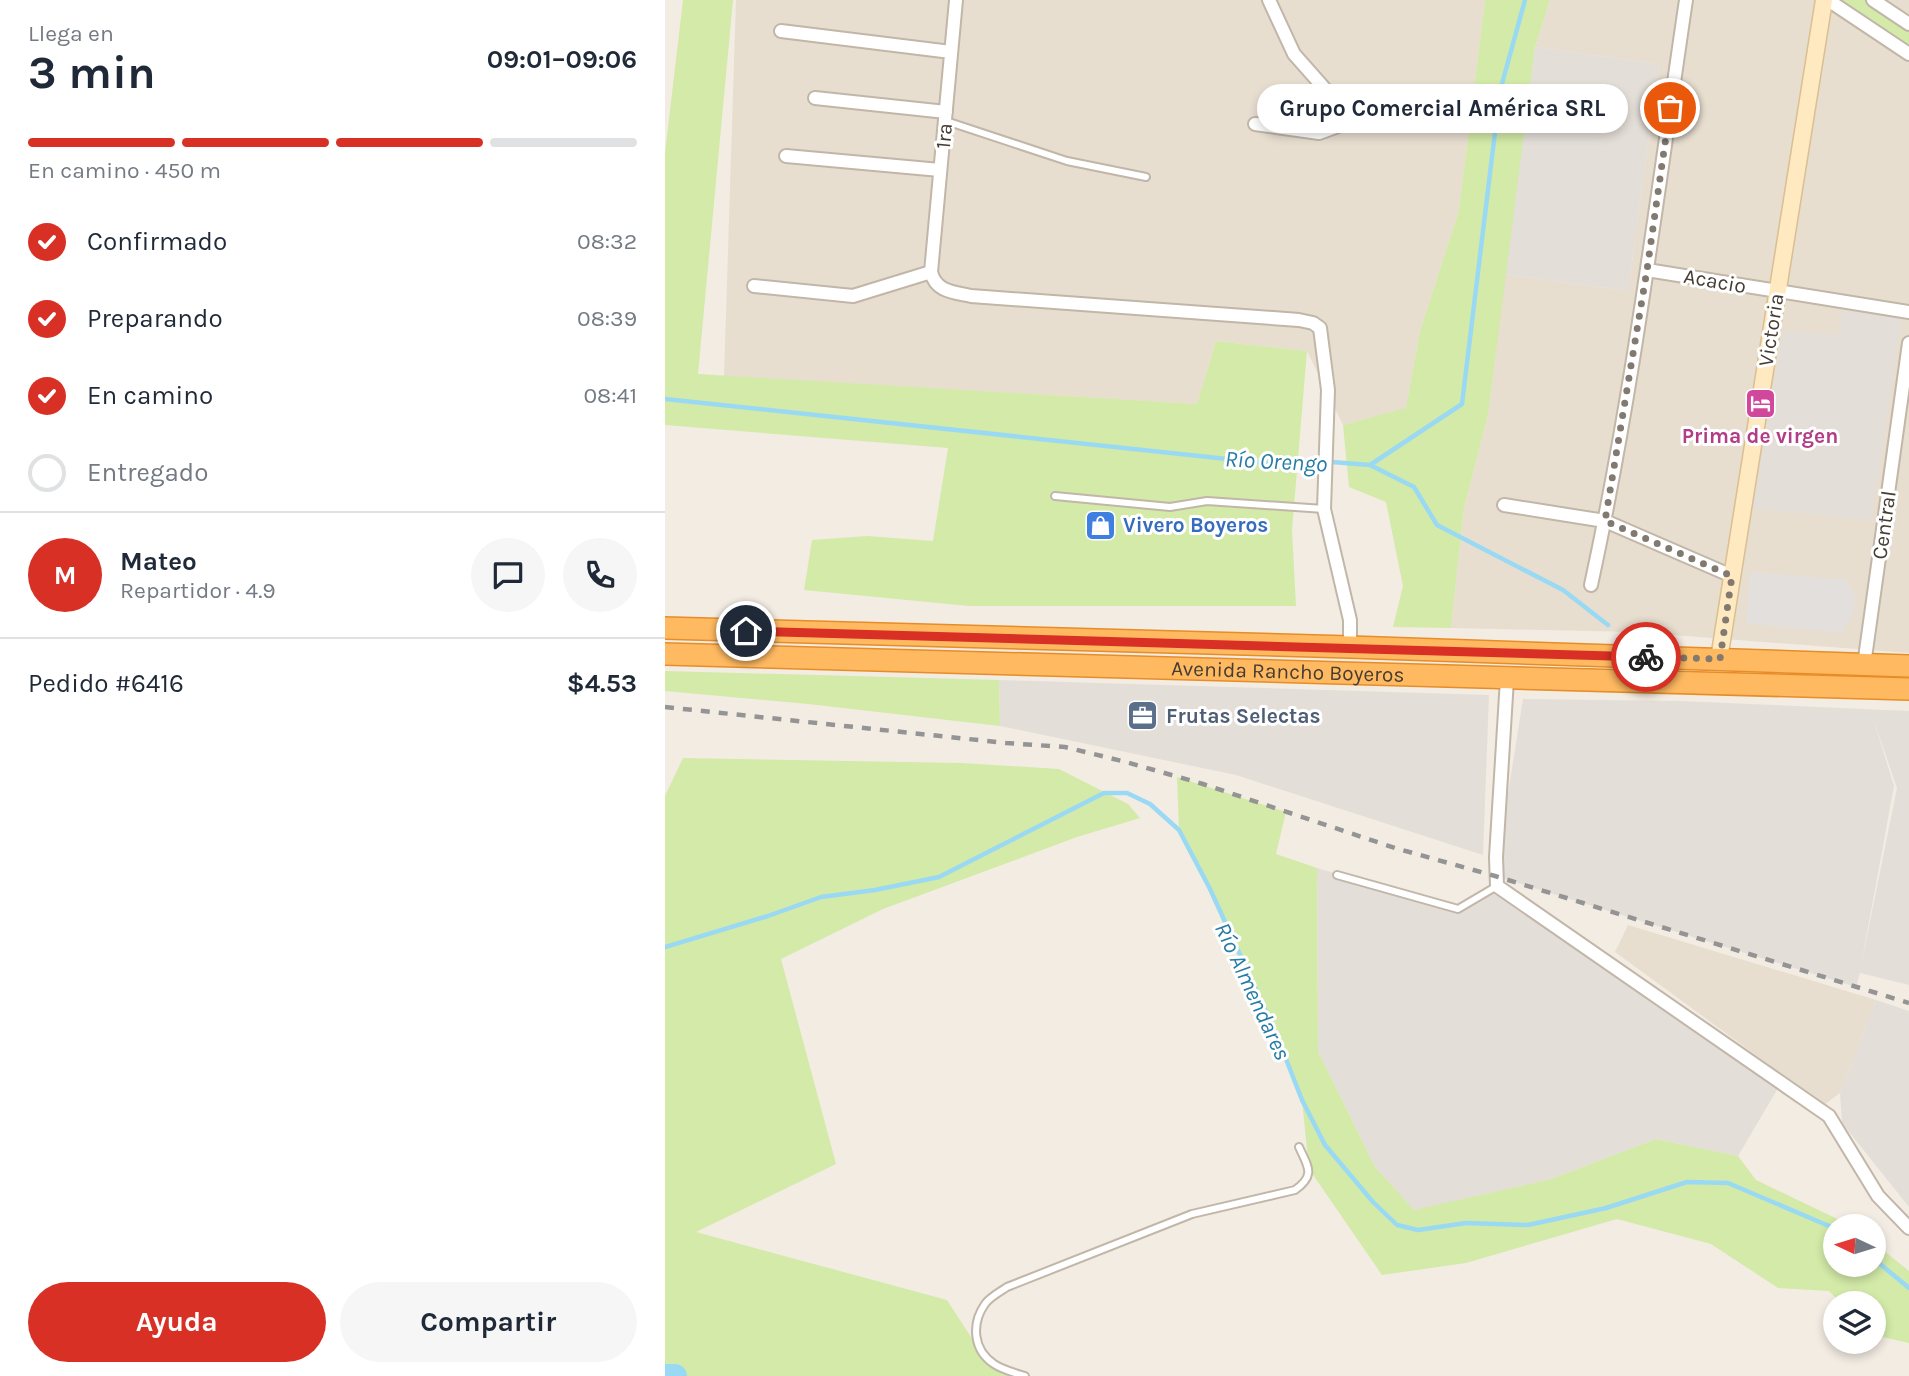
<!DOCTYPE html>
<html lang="es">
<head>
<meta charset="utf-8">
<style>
	body { margin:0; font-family:Karla,sans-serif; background:#f6f6f7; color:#1f2937; height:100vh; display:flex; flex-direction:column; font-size:26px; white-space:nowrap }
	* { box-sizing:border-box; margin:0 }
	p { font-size:23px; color:#747a83 }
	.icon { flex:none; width:38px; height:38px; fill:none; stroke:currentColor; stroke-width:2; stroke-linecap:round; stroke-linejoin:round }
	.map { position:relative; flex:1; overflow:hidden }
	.side { display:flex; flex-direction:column; background:#fff; width:665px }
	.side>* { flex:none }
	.needle { width:46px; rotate:274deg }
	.fabs { position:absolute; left:1158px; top:1214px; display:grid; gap:14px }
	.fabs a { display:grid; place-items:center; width:63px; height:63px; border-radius:50%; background:#fff; box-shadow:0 4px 10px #0003; font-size:35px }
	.pin { position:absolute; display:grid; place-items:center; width:60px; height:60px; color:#fff; margin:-30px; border:4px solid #fff; border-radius:50%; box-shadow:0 2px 7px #0007 }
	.courier { position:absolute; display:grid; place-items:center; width:70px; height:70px; margin:-35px; border:5px solid #d93025; border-radius:50%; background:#fff; color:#222; box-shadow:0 2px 9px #0007 }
	.bubble { position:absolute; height:49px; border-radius:24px; background:#fff; box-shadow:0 4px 10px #0003; font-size:23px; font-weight:700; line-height:49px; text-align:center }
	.overview em { font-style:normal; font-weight:700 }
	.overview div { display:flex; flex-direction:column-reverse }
	.overview { display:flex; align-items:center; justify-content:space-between; height:119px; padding:0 28px }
	h1 { font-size:46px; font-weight:700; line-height:52px }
	.bar { display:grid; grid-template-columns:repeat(4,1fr); gap:10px 7px; align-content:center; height:84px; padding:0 28px }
	.bar i { height:9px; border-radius:5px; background:#e0e1e3 }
	.bar .selected { background:#d93025 }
	.bar p { grid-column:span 4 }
	.line { display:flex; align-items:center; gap:18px; padding:0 28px; border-top:2px solid #e0e1e3 }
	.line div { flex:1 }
	.round { display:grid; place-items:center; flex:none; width:74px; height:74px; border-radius:37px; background:#f6f6f7 }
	ol { padding:0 28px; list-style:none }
	li { display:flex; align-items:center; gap:21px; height:77px }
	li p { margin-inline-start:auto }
	li .icon { padding:7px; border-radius:50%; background:#d93025; color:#fff; stroke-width:4 }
	li:last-child { color:#747a83 }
	li i { width:38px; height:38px; border:4px solid #e0e1e3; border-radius:50% }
	.cta { display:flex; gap:14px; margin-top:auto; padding:14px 28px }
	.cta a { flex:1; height:80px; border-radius:42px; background:#d93025; color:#fff; font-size:28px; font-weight:700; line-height:80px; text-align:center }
	.cta a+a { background:#f6f6f7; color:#1f2937 }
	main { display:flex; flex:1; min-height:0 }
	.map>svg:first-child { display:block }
	.residential { fill:#e7ded0 }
	.industrial { fill:#e4ded8; fill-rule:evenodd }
	.green { fill:#d3eaa8 }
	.parking { fill:#e3dfdc }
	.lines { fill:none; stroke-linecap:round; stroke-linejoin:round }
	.stream { stroke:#9ad9f4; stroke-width:4.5 }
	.river { stroke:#9ad9f4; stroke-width:24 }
	.lane-casing { stroke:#c1b6a8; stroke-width:10 }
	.street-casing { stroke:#c1b6a8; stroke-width:16 }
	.secondary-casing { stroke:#d9bf91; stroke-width:19 }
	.highway-casing { stroke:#e68d29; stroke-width:24 }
	.lane { stroke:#fff; stroke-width:6 }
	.street { stroke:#fff; stroke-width:12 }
	.secondary { stroke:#ffe9c0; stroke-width:16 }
	.highway { stroke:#ffba61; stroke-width:21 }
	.rail { stroke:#949494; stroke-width:4.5; stroke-dasharray:9 9; stroke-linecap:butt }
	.done { stroke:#827a71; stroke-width:7; stroke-dasharray:0 12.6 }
	.route { stroke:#d93025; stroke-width:9 }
	.labels { text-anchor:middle; stroke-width:6; stroke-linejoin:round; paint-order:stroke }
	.street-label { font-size:21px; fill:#453c33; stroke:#fff }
	.hotel-label { font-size:21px; font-weight:bold; fill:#b23c85; stroke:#fff }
	.shop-label { font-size:21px; font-weight:bold; fill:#366cbe; stroke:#fff; text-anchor:start }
	.service-label { font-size:21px; font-weight:bold; fill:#4e5e75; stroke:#fff; text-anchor:start }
	.water-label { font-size:23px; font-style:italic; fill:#257ca6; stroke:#fff }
</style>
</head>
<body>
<main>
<section class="side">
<div class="overview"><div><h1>3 min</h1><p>Llega en</p></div><em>09:01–09:06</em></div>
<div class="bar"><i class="selected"></i><i class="selected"></i><i class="selected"></i><i></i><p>En camino · 450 m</p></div>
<ol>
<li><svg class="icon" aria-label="check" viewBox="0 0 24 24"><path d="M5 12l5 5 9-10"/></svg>Confirmado<p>08:32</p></li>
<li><svg class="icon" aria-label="check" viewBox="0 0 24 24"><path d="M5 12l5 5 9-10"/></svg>Preparando<p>08:39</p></li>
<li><svg class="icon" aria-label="check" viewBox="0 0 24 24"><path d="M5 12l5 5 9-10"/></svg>En camino<p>08:41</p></li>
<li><i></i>Entregado</li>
</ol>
<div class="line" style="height:126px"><b class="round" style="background:#d93025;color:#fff">M</b><div><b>Mateo</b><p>Repartidor · 4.9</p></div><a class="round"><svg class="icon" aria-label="chat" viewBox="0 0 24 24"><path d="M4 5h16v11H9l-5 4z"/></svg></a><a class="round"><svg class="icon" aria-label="phone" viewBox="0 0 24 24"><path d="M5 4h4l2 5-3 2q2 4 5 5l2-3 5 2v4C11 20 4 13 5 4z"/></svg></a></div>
<div class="line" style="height:91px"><div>Pedido #6416</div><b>$4.53</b></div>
<div class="cta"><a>Ayuda</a><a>Compartir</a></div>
</section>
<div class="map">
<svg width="1244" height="1376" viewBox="0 0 1244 1376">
	<rect width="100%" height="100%" fill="#f3ece3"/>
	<!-- residential -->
	<path class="residential" d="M71 0H820L794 210 755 331 741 409 678 425 642 351 551 341 532 404 59 376Z
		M885 0H1244V653L969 632 786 628 799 508 823 415 840 274 963 291 994 64 870 47Z
		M963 925 1211 1000 1175 1093 1159 1105 950 952Z"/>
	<!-- industrial -->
	<path class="industrial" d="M870 47 994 64 963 291 840 274Z
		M1176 311 1237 316 1206 520 1086 508 1118 331 1174 334Z
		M334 680 824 695 818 855 571 775 335 726Z
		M858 699 1015 701 1244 711V985L1195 973 1191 987 830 876ZM1208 718 1232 788 1195 971 1229 786Z
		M652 868 793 909 832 886 1116 1083 1073 1156 991 1139 886 1179 749 1211 710 1167 653 1051Z
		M1211 1000 1244 1011V1207L1177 1123 1175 1093Z"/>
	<!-- green -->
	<path class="green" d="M18 0H68L33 374 532 404 551 341 642 351 627 530 631 606H304L139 590 147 540 202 536 268 541 283 448 0 425V153Z
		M820 0H885L870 47 823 415 799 508 786 628 728 627 738 586 721 502 684 487 678 425 741 408 755 331 794 210Z
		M1169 0H1201L1244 29V50Z
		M0 671 334 680 335 726 143 704 0 691Z
		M18 758 297 763 394 769 463 804 475 818 412 837 218 909 116 959 171 1164 31 1232 282 1300 317 1354 354 1376H0V796Z
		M512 777 621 812 611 854 652 868 653 1051 710 1167 749 1210 886 1179 991 1139 1073 1156 1091 1180 1189 1227H1171V1265H1209V1243L1244 1271V1343L1209 1335V1304H1177L1164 1291 1113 1288 1046 1244 952 1219 801 1263 717 1275 644 1169 637 1100 612 1036 545 889 514 830Z"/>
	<!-- parking -->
	<path class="parking" d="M1085 572 1181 580 1191 596 1188 615 1177 632 1081 624Z"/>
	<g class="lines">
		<!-- stream -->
		<path class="stream" d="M0 399 610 464 654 461 705 465 797 404 835 91 860 0
			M705 465 749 487 772 525 898 590 943 625
			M0 947 103 916 156 897 210 890 274 877 439 793H462L485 804 514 830 545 889 612 1036 637 1100 660 1145 708 1202 732 1225 753 1230 801 1223 863 1225 941 1208 1022 1182 1063 1183 1171 1229
			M1209 1259 1244 1288"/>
		<!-- river -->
		<path class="river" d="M0 1376H10"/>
		<defs>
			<path id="lane" d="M281 121 402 161 481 177
				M390 496 505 507 542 501 659 509
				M672 875 793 909 832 886
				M360 1376C350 1373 338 1370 329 1364 308 1350 306 1324 320 1304 325 1297 335 1292 342 1287L527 1214 630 1190C651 1175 643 1167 634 1147"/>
			<path id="street" d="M291 0 266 272C271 292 288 292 306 296L634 320 648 323 655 328 663 390 659 509 685 620V647
				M1163 0 1244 54
				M1208 0 1244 24
				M116 31 286 52
				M150 98 281 112
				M590 124 654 133 673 126 678 117 675 106 629 54 604 0
				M121 156 275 170
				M982 270 1244 312
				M89 286 188 296 266 272
				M839 505 940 521 1067 576
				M926 585C968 392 992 195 1021 0
				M1199 665 1244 343
				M842 679 831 857 832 886 1164 1116 1213 1196 1244 1228"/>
			<path id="secondary" d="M1054 659 1159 0"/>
			<g id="highway">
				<path d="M0 628 685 647 1244 666"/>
				<path id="s1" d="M0 654 1244 689"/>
			</g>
		</defs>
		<!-- lane casing -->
		<use href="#lane" class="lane-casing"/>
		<!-- street casing -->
		<use href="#street" class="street-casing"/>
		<!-- secondary casing -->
		<use href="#secondary" class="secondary-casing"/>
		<!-- highway casing -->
		<use href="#highway" class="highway-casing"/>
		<!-- lane -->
		<use href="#lane" class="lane"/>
		<!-- street -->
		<use href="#street" class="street"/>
		<!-- secondary -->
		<use href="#secondary" class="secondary"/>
		<!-- highway -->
		<use href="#highway" class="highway"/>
		<!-- rail -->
		<path class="rail" d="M0 707 341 743 400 747 461 762 538 784 730 848 830 876 1244 1003"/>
	</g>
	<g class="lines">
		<!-- done -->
		<path class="done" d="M981 657 1055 659 1067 576 940 521 982 270 1005 108"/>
		<!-- route -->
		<path class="route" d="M81 631 981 657"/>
	</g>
	<!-- icons -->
	<defs>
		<symbol id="hotel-square" viewBox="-11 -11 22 22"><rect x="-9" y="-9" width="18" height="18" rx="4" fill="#d1479c" stroke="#fff"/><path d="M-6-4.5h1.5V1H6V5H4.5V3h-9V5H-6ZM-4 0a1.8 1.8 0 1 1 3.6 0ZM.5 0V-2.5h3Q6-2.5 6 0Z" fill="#fff"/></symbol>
		<symbol id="shop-square" viewBox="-11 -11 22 22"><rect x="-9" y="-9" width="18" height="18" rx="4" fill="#3f7fe0" stroke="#fff"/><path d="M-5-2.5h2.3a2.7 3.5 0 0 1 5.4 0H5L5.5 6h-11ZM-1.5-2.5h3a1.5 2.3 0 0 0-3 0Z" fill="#fff"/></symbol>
		<symbol id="office-square" viewBox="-11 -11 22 22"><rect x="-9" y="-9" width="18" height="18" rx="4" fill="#5c6f8a" stroke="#fff"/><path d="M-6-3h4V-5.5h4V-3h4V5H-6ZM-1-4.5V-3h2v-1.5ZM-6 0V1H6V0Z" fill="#fff"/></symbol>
	</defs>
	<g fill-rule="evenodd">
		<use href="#hotel-square" x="1078" y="386" width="35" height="35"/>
		<use href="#shop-square" x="418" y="508" width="35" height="35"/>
		<use href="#office-square" x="460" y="698" width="35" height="35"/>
	</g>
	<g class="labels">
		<!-- street labels -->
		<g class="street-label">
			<text transform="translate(279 136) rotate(-85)" y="7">1ra</text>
			<text transform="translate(1050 281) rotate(10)" y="7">Acacio</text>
			<text transform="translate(1106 330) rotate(-81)" y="7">Victoria</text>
			<text transform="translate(1219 525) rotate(-82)" y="7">Central</text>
			<text dy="7" stroke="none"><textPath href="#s1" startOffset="623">Avenida Rancho Boyeros</textPath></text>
		</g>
		<!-- hotel labels -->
		<g class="hotel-label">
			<text x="1095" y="443">Prima de virgen</text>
		</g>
		<!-- shop labels -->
		<g class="shop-label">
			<text x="458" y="532">Vivero Boyeros</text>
		</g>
		<!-- service labels -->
		<g class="service-label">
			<text x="501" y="723">Frutas Selectas</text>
		</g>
		<!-- water labels -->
		<g class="water-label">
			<text transform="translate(611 461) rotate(3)" y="8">Río Orengo</text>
			<text transform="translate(588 991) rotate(65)" y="8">Río Almendares</text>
		</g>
	</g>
</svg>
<div class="fabs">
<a><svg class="needle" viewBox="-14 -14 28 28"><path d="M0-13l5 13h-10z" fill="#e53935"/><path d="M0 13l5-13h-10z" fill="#747a83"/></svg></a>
<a><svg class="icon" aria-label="layers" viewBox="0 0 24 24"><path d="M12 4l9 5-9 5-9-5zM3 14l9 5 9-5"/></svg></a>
</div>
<div class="pin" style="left:1005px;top:108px;background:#ea580c"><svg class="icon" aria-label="bag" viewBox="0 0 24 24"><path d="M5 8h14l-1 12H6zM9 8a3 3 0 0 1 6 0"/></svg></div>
<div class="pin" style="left:81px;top:631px;background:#1f2937"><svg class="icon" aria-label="home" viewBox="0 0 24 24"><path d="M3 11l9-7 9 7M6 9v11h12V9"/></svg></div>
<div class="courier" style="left:981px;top:657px"><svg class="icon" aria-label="bike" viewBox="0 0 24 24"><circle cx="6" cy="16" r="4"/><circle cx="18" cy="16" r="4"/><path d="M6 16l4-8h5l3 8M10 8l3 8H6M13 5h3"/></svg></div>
<div class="bubble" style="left:592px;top:84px;width:371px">Grupo Comercial América SRL</div>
</div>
</main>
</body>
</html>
